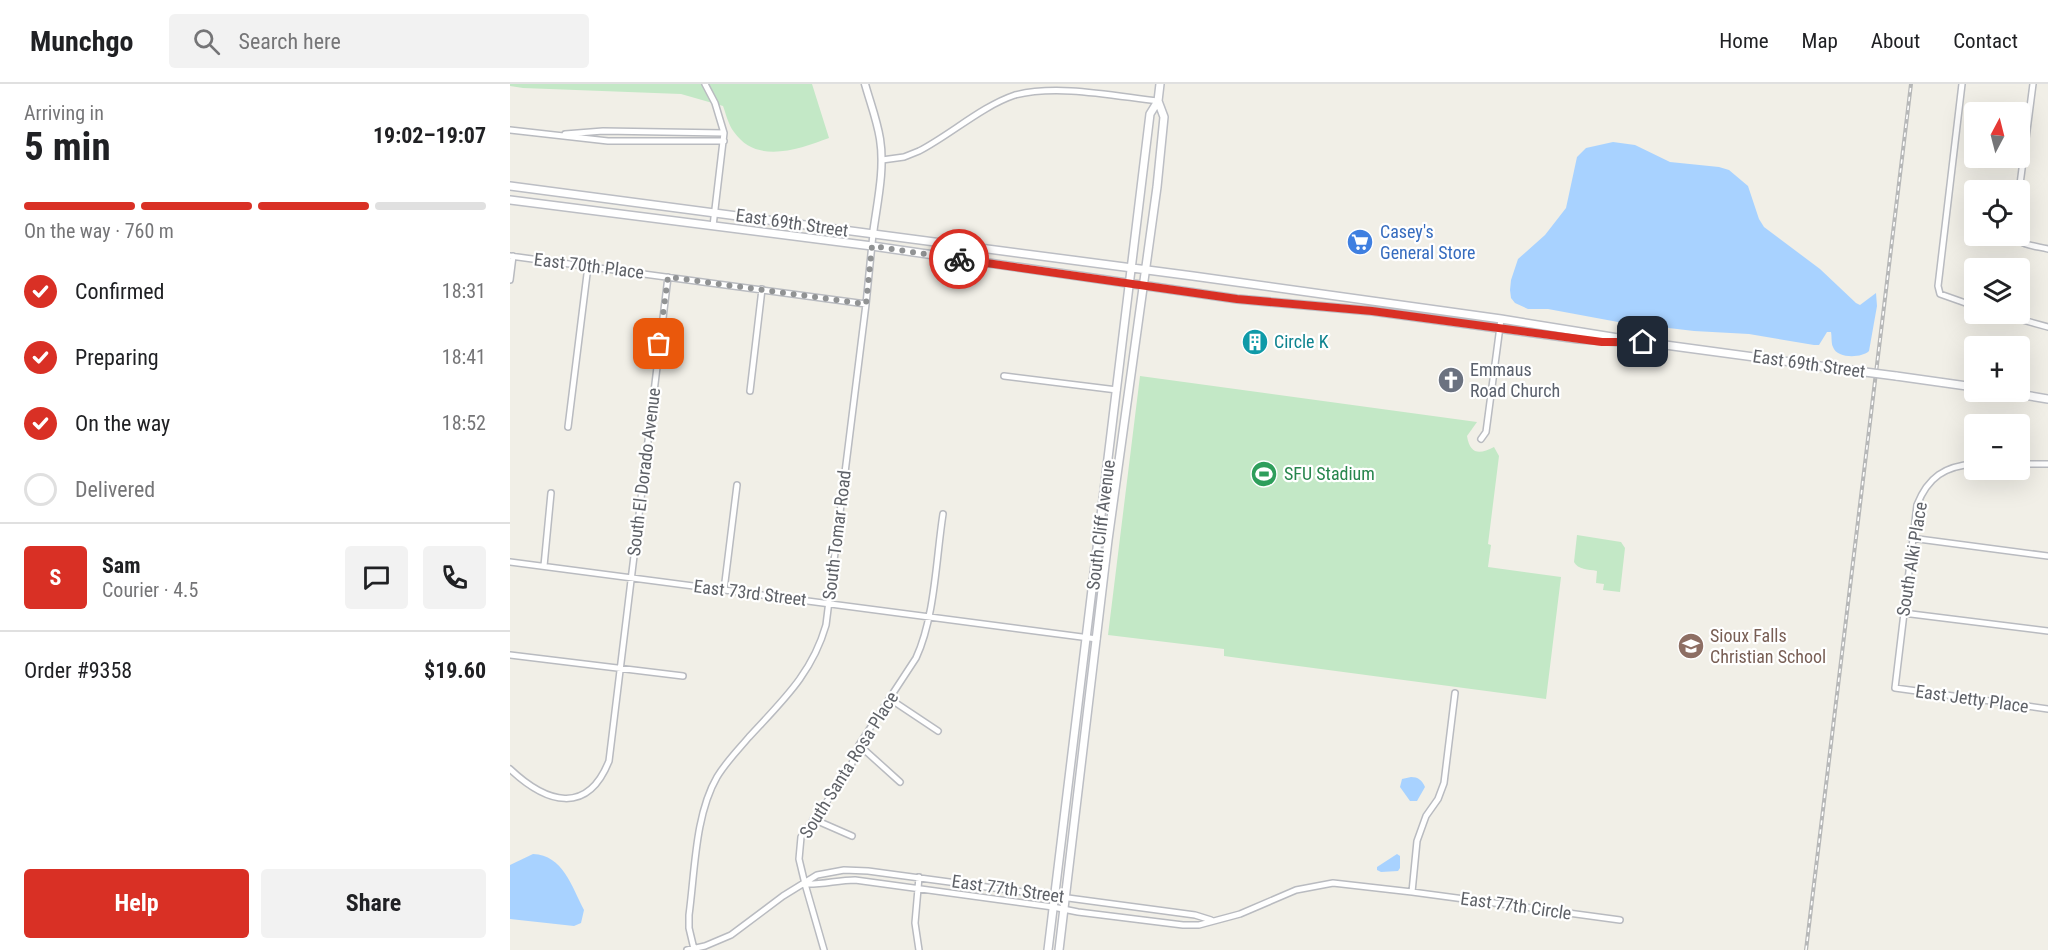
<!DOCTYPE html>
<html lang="en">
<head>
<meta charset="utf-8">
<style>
	body { margin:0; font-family:"Roboto Condensed",sans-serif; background:#f2f2f2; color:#202124; height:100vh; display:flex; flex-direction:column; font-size:22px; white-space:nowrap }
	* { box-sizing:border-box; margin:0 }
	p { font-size:20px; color:#757577 }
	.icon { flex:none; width:33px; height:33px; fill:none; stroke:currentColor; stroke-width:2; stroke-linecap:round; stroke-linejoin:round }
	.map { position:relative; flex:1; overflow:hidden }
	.side { display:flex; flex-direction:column; background:#fff; width:510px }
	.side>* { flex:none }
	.needle { width:39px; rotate:7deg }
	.controls { position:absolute; left:1454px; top:18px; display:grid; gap:12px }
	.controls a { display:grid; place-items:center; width:66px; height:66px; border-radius:6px; background:#fff; box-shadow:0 6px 24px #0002; font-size:30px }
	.pin { position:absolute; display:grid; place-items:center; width:51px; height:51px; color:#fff; margin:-26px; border-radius:12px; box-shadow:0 3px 9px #0006 }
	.courier { position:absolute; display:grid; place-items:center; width:60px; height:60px; margin:-30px; border:4px solid #d93025; border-radius:50%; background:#fff; color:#222; box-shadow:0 2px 8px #0007 }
	.headline em { font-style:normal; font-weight:700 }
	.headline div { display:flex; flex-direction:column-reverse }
	.headline { display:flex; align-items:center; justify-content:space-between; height:102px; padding:0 24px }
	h1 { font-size:39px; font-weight:700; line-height:45px }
	.bar { display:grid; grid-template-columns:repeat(4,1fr); gap:9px 6px; align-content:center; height:72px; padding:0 24px }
	.bar i { height:8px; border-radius:4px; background:#e0e0e0 }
	.bar .selected { background:#d93025 }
	.bar p { grid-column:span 4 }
	.line { display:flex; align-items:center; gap:15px; padding:0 24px; border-top:2px solid #e0e0e0 }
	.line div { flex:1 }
	.round { display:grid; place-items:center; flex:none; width:63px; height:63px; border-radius:6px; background:#f2f2f2 }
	ol { padding:0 24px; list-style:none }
	li { display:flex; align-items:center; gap:18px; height:66px }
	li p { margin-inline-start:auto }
	li .icon { padding:6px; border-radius:50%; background:#d93025; color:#fff; stroke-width:4 }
	li:last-child { color:#757577 }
	li i { width:33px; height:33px; border:3px solid #e0e0e0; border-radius:50% }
	.button { display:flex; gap:12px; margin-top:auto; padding:12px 24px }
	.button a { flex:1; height:69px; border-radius:6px; background:#d93025; color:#fff; font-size:24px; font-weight:700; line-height:69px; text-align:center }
	.button a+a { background:#f2f2f2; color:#202124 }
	header { display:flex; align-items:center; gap:36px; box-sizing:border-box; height:84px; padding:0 30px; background:#fff; border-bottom:2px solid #e0e0e0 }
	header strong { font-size:28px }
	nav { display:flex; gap:33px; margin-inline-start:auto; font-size:21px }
	.search { width:420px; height:54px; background:#f2f2f2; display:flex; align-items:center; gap:15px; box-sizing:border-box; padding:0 21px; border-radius:6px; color:#757577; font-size:22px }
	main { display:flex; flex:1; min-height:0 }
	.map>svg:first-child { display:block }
	.green { fill:#c3e8c6 }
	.water { fill:#a8d2ff }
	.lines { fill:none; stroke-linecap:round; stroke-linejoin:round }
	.minor-casing { stroke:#b9bbc0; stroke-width:8 }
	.tertiary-casing { stroke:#b9bbc0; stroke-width:9 }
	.secondary-casing { stroke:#bcbec4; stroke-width:10 }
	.minor { stroke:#fff; stroke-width:5 }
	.tertiary { stroke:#fff; stroke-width:6 }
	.secondary { stroke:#fff; stroke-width:7 }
	.rail-casing { stroke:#b7b8b8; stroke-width:4 }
	.rail { stroke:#fff; stroke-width:1.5; stroke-dasharray:4.5; stroke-linecap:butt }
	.secondary-bridge-casing { stroke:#bcbec4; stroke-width:10; stroke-linecap:butt }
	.secondary-bridge { stroke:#fff; stroke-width:7 }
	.done { stroke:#919394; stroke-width:6; stroke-dasharray:0 10.8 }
	.route { stroke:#d93025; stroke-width:8 }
	.labels { text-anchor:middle; stroke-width:4.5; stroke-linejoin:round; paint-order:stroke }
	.street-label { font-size:18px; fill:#5e6167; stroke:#fff }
	.shop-label { font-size:18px; fill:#366cbe; stroke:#fff; text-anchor:start }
	.culture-label { font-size:18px; fill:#0d838f; stroke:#fff; text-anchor:start }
	.worship-label { font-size:18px; fill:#5b616d; stroke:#fff; text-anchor:start }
	.leisure-label { font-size:18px; fill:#27864d; stroke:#fff; text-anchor:start }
	.education-label { font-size:18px; fill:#785e54; stroke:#fff; text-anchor:start }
</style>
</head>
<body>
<header>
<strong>Munchgo</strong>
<div class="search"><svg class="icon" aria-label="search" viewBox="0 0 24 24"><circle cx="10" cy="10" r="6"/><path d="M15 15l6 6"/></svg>Search here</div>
<nav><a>Home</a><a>Map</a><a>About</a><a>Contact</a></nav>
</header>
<main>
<section class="side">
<div class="headline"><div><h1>5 min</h1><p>Arriving in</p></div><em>19:02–19:07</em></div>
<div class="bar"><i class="selected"></i><i class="selected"></i><i class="selected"></i><i></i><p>On the way · 760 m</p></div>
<ol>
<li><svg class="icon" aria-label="check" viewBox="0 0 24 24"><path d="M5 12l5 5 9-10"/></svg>Confirmed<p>18:31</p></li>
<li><svg class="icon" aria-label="check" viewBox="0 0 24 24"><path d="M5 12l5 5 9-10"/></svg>Preparing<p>18:41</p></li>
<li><svg class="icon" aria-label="check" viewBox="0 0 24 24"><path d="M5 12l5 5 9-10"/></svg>On the way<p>18:52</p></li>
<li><i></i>Delivered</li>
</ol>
<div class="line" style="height:108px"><b class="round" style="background:#d93025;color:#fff">S</b><div><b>Sam</b><p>Courier · 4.5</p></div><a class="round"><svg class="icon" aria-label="chat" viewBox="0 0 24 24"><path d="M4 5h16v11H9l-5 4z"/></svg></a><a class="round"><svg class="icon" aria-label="phone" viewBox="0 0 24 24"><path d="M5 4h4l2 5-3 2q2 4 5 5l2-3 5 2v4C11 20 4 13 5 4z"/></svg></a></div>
<div class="line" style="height:78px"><div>Order #9358</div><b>$19.60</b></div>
<div class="button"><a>Help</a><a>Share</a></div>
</section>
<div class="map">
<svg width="1538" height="866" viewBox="0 0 1538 866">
	<rect width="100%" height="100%" fill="#f1efe7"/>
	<!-- green -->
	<path class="green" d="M0 0H302L319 54C289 65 247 81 224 48 218 40 216 30 213 22L171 10 13 4 0 2Z
		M630 292 967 338 957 352C960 370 969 371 984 363L989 372 978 460 981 461 978 483 1051 493 1036 615 714 572V565L598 551Z
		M1067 451 1111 458 1115 464 1110 508 1093 506 1094 500 1086 499 1087 487C1078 485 1068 486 1064 478Z"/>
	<!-- water -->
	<path class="water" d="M1103 58 1125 61 1160 78 1209 83 1219 86 1238 102 1249 135 1254 143 1310 185 1346 219 1350 221 1366 209 1367 222 1359 267C1352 274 1327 275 1323 263 1321 259 1322 253 1321 248H1317L1309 261H1304L1239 250 1184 247 1108 238 1038 225H1018L1005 219 1001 214 1000 206 1001 196 1008 175 1035 151 1056 124 1067 73 1076 64Z
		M901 693C908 693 912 696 915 703L907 717H900L890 703 892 695Z
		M23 770C53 771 62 803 74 826L71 839 64 842 0 835V781Z
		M887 770 890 772V784L888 787 871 788 867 786V783Z"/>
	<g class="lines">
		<defs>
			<path id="minor" d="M195 0 205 19 214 49 203 142
				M1452 0 1428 202 1430 210 1464 222
				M0 46 98 57H214
				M55 50 93 47 214 49
				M372 76 394 73 409 67C440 51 472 22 505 11 548 0 604 12 648 17
				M1509 108 1523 0
				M1505 152C1511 162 1527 162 1538 165
				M0 172 356 220
				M0 196 3 172
				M1491 230 1538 243
				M494 292 607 306
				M240 307 252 205
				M58 343 78 182
				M971 355 976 348 991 235
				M1464 380C1435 382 1418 393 1407 421L1385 604 1538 625
				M1509 380H1538
				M1401 454 1538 472
				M0 478 587 555
				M34 482 41 409
				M214 506 227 401
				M1393 529 1538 547
				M0 571 173 592
				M380 615 428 647
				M349 661 390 698
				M0 685C36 719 77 732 99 677L158 193
				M303 735 342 752
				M409 793 405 839 409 866
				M295 800C312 801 328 796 345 796L543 823 568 828 673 841H689L730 830 786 806 823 799 902 808 1110 836
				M902 808 907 757 916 732 928 715 934 699 945 609
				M184 865 179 844V831C185 787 185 731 207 693 216 678 228 666 239 653 272 617 302 590 316 541L356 220 363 150
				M177 866 195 862 221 851 273 812 307 791 334 786 358 787 685 831 701 836
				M314 866 295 800 289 775 291 753 339 687 349 661 406 574C425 533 426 475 433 430"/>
			<path id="tertiary" d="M355 0C360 18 367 36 370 55 375 86 367 119 363 150"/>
			<path id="secondary" d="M0 102 683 192 991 235 1133 258 1347 287
				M0 116 362 162 727 215 862 227 1068 255 1113 258
				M1386 292 1464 303
				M1496 308 1538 315
				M538 866 640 30 648 17
				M549 866 598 456 647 103 654 33 648 17 650 0"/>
		</defs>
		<!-- minor casing -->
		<use href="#minor" class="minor-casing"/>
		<!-- tertiary casing -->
		<use href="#tertiary" class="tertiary-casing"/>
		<!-- secondary casing -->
		<use href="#secondary" class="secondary-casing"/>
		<!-- minor -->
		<use href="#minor" class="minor"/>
		<!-- tertiary -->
		<use href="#tertiary" class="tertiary"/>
		<!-- secondary -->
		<use href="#secondary" class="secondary"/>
		<defs>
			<path id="rail" d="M1296 866 1401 0"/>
		</defs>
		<!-- rail casing -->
		<use href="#rail" class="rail-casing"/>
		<!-- rail -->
		<use href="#rail" class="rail"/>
		<defs>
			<path id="secondary-bridge" d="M1347 287 1386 292"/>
		</defs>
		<!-- secondary-bridge casing -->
		<use href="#secondary-bridge" class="secondary-bridge-casing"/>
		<!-- secondary-bridge -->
		<use href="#secondary-bridge" class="secondary-bridge"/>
	</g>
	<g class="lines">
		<!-- done -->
		<path class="done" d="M149 260 158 193 356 220 362 162 449 175"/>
		<!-- route -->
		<path class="route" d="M449 175 727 215 862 227 1092 258H1133"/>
	</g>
	<!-- icons -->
	<defs>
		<symbol id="supermarket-disc" viewBox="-11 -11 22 22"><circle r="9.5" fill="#3f7fe0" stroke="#fff"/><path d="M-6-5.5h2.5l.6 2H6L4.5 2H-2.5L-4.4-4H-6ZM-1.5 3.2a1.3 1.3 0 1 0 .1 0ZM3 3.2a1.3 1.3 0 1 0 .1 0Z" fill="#fff"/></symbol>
		<symbol id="building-disc" viewBox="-11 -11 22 22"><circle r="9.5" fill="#0f9aa8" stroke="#fff"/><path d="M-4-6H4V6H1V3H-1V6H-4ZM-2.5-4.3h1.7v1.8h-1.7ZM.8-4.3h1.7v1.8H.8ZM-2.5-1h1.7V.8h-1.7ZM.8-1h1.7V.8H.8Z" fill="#fff"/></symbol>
		<symbol id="church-disc" viewBox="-11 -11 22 22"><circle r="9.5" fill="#6b7280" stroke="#fff"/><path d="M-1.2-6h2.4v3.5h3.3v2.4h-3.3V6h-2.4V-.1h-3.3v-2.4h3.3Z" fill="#fff"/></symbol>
		<symbol id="stadium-disc" viewBox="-11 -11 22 22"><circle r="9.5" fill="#2e9e5b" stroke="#fff"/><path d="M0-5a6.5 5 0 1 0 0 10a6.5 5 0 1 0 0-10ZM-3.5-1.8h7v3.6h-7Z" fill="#fff"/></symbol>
		<symbol id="school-disc" viewBox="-11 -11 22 22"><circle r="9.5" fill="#8d6e63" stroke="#fff"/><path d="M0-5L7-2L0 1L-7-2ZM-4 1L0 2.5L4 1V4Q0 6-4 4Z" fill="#fff"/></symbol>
	</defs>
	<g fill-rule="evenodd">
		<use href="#supermarket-disc" x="835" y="143" width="30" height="30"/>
		<use href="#building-disc" x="730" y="243" width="30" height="30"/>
		<use href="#church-disc" x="926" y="281" width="30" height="30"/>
		<use href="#stadium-disc" x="739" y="375" width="30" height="30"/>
		<use href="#school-disc" x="1166" y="547" width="30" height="30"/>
	</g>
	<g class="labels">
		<!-- street labels -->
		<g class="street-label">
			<text transform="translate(282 139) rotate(8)" y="6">East 69th Street</text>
			<text transform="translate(79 182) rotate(7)" y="6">East 70th Place</text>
			<text transform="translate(1299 280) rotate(8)" y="6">East 69th Street</text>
			<text transform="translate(134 388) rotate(-83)" y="6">South El Dorado Avenue</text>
			<text transform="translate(591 441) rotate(-83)" y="6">South Cliff Avenue</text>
			<text transform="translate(327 451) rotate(-83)" y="6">South Tomar Road</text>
			<text transform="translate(1402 475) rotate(-81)" y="6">South Alki Place</text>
			<text transform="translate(240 509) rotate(7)" y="6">East 73rd Street</text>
			<text transform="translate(1462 615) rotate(8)" y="6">East Jetty Place</text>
			<text transform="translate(339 681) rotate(-58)" y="6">South Santa Rosa Place</text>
			<text transform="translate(498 805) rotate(8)" y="6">East 77th Street</text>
			<text transform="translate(1006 822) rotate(8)" y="6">East 77th Circle</text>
		</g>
		<!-- shop labels -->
		<g class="shop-label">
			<text x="870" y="154">Casey's<tspan x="870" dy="21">General Store</tspan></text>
		</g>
		<!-- culture labels -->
		<g class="culture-label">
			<text x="764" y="264">Circle K</text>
		</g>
		<!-- worship labels -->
		<g class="worship-label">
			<text x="960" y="292">Emmaus<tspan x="960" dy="21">Road Church</tspan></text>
		</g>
		<!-- leisure labels -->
		<g class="leisure-label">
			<text x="774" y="396">SFU Stadium</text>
		</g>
		<!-- education labels -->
		<g class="education-label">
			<text x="1200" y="558">Sioux Falls<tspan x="1200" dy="21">Christian School</tspan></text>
		</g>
	</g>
</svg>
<div class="controls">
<a><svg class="needle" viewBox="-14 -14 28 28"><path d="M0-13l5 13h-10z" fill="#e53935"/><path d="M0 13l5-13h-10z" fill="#757577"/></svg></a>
<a><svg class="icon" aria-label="locate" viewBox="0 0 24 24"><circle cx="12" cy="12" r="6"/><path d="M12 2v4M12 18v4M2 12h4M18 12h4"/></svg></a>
<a><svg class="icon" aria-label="layers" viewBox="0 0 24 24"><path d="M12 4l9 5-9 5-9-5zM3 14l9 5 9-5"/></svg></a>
<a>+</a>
<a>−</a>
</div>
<div class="pin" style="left:149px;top:260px;background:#ea580c"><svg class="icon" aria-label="bag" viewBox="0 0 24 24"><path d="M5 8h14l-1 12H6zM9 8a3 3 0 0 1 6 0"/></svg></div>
<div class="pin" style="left:1133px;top:258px;background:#1f2937"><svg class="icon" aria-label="home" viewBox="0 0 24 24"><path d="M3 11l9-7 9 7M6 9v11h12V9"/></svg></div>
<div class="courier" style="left:449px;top:175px"><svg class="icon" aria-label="bike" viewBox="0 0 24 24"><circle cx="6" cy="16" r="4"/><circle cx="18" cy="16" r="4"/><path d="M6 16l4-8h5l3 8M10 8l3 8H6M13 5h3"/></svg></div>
</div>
</main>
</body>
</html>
